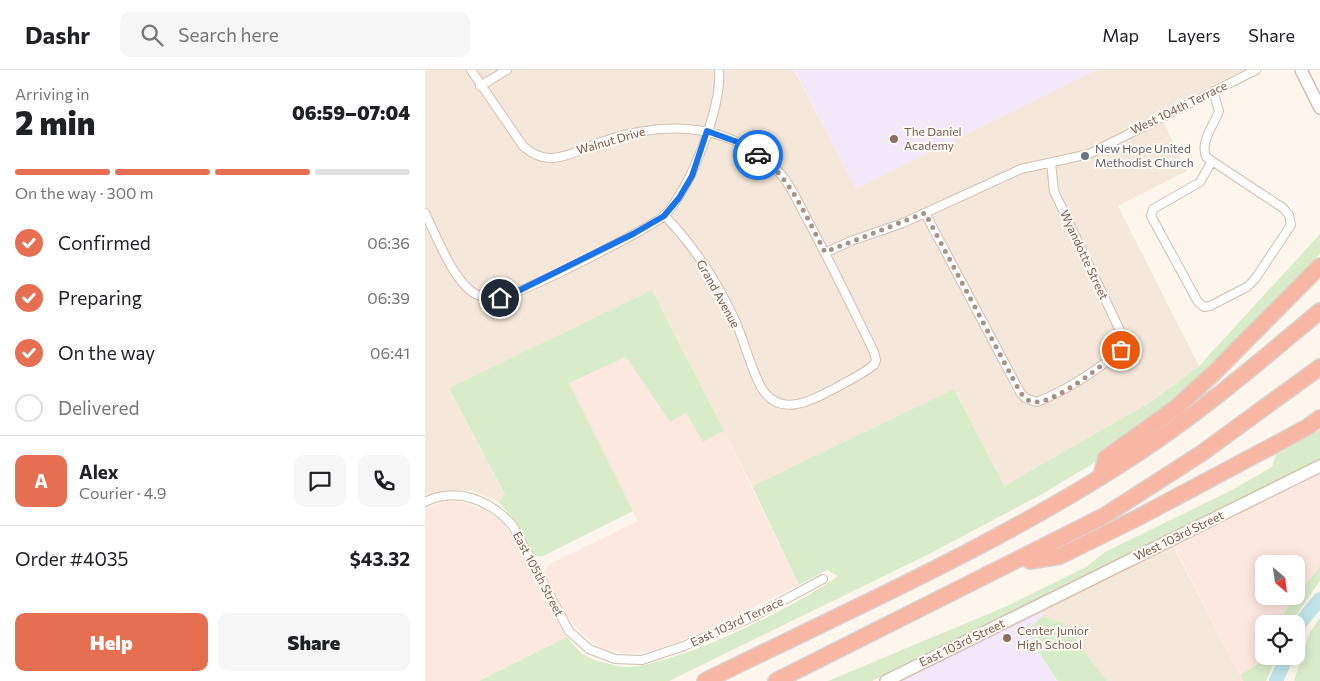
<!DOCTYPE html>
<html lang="en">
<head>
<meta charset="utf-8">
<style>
	body { margin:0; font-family:Commissioner,sans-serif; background:#f6f6f6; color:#202124; height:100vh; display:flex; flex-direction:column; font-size:19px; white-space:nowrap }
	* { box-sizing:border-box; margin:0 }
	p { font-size:16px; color:#757577 }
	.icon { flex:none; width:28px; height:28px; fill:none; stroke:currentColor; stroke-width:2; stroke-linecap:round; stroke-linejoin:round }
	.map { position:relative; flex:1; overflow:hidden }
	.sheet { display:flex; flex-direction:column; background:#fff; width:425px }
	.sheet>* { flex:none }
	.needle { width:32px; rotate:151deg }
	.buttons { position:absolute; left:830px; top:485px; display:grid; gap:10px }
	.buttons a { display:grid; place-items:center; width:50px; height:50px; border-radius:10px; background:#fff; box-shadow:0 2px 12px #0003; font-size:25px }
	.pin { position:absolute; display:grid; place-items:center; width:42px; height:42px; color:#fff; margin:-21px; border:2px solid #fff; border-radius:50%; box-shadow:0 1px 5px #0007 }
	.courier { position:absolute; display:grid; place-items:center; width:50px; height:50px; margin:-25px; border:4px solid #1a73e8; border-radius:50%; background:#fff; color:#222; box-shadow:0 1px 6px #0007 }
	.overview em { font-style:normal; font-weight:800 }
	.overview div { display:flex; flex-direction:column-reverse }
	.overview { display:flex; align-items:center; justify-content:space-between; height:85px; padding:0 15px }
	h1 { font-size:32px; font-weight:800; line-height:38px }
	.bar { display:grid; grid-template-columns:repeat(4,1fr); gap:8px 5px; align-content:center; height:60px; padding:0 15px }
	.bar i { height:6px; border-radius:4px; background:#e0e0e0 }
	.bar .selected { background:#e76f51 }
	.bar p { grid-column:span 4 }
	.line { display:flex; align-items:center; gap:12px; padding:0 15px; border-top:1px solid #e0e0e0 }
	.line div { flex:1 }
	.round { display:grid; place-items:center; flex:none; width:52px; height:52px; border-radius:10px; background:#f6f6f6 }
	ol { padding:0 15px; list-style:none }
	li { display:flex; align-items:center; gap:15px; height:55px }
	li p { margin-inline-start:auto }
	li .icon { padding:5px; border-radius:50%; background:#e76f51; color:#fff; stroke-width:4 }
	li:last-child { color:#757577 }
	li i { width:28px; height:28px; border:2px solid #e0e0e0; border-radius:50% }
	.cta { display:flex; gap:10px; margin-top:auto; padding:10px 15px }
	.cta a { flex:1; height:58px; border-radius:10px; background:#e76f51; color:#fff; font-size:20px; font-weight:800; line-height:58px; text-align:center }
	.cta a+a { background:#f6f6f6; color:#202124 }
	header { display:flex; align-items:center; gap:30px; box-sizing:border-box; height:70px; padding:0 25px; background:#fff; border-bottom:1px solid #e0e0e0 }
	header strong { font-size:24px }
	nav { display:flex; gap:28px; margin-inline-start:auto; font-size:18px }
	.search { width:350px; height:45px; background:#f6f6f6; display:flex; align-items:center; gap:12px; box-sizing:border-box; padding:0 18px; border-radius:10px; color:#757577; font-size:19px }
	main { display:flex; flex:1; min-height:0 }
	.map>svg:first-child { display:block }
	.residential { fill:#f5e8da }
	.commercial { fill:#fde8e0; fill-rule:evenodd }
	.education { fill:#f3e8fa }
	.green { fill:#d8ecc9 }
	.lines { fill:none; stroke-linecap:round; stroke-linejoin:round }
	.river { stroke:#bfe3e8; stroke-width:14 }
	.street-casing { stroke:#d1beb0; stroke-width:10 }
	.secondary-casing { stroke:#d6c0b0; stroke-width:14 }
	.highway-casing { stroke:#dad1cd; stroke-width:18 }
	.street { stroke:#fff; stroke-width:8 }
	.secondary { stroke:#fff; stroke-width:11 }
	.highway { stroke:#f7b7a3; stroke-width:15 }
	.done { stroke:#a89285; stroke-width:5; stroke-dasharray:0 9 }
	.route { stroke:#1a73e8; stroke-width:6 }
	.education-dot { fill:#8d6e63; stroke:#fffaf3; stroke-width:2 }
	.worship-dot { fill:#6b7280; stroke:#fffaf3; stroke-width:2 }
	.labels { text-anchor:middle; stroke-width:4; stroke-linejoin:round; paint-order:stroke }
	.street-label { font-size:12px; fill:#7a5c4d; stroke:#fffaf3 }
	.education-label { font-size:12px; fill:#785e54; stroke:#fffaf3; text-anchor:start }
	.worship-label { font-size:12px; fill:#5b616d; stroke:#fffaf3; text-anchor:start }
</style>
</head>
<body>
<header>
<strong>Dashr</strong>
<div class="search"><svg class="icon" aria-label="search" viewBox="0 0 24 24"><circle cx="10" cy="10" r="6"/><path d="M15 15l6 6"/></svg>Search here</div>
<nav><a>Map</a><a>Layers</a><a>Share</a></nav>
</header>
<main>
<section class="sheet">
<div class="overview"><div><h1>2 min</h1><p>Arriving in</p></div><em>06:59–07:04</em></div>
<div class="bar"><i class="selected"></i><i class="selected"></i><i class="selected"></i><i></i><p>On the way · 300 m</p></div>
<ol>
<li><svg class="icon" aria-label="check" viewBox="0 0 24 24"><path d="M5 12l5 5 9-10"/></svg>Confirmed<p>06:36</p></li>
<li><svg class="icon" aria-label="check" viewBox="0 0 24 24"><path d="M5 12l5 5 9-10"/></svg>Preparing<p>06:39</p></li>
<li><svg class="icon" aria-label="check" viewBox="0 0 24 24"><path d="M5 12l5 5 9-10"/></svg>On the way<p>06:41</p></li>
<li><i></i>Delivered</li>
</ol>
<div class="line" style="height:90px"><b class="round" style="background:#e76f51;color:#fff">A</b><div><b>Alex</b><p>Courier · 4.9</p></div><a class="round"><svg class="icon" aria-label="chat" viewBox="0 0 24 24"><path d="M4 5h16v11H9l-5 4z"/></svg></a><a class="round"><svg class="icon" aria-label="phone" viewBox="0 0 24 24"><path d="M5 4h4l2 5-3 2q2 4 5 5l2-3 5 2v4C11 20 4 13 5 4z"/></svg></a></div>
<div class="line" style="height:65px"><div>Order #4035</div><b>$43.32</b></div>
<div class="cta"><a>Help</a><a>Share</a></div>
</section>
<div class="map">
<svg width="895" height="611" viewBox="0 0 895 611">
	<rect width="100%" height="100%" fill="#fdf6ec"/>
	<!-- residential -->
	<path class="residential" d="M0 0H369L431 118 671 0H819L734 42 762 101 693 136 774 296 729 330 579 416 529 319 327 416 227 220 24 318 80 426 74 432 48 421 23 420 0 427Z
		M748 476 815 605 818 611H682L638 553 618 546 616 538Z"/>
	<!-- commercial -->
	<path class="commercial" d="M201 287 245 351 261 342 278 372 299 361 374 515 261 570 226 581 202 584 177 578 157 564 141 546 119 502 123 495 213 451 144 313Z
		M895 404V496L858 544 853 554H839V585L836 592 815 605 749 476ZM839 494H871V526H839Z
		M25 430 44 434 62 441 77 452 87 464 142 567 54 611H0V438Z"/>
	<!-- education -->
	<path class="education" d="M370 0H671L431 119Z
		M616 538 618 546 605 557 611 578 633 611H468Z"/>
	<!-- green -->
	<path class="green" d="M895 164V184L787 299 729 348 677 388 619 423 504 484 244 611H54L142 567C146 572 150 577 155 582 162 589 194 598 205 597 260 591 367 539 413 506L402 500 374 515 327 416 529 319 579 416 729 330 774 296Z
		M227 220 299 361 278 372 261 343 245 352 201 287 144 313 208 441 116 487 109 485 91 452 74 432 80 425 24 318Z
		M895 360V389L447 611H403L582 536 661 497 680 482 809 419 847 397 851 385Z
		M895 496V511L865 554H853L858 544Z
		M618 546 638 553 682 611H633L611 578 605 557Z
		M895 548V611H869L885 562Z
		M839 585 852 586 841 611H818L815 605 836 592Z"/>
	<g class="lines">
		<!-- river -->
		<path class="river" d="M871 563 875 553 895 529
			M851 611 862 586"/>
		<defs>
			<path id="street" d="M46 0 98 76C106 83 114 88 125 88 143 88 162 76 179 71 240 51 301 52 350 98 364 111 373 132 382 149 406 193 427 237 449 282L451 290 449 295C439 303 427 309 416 315 391 328 356 351 336 317 324 295 319 268 308 246 291 210 267 174 239 145
				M55 16 82 0
				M787 91 775 112 728 139 726 146 773 232 779 237 785 236 822 217 830 209 866 155 864 145 858 138 781 87C775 71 789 55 794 41L788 21
				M0 143C11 165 30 216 53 225 60 227 68 229 75 227 95 225 228 157 241 144 266 117 297 36 294 0
				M500 143 595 322 600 328 612 332C644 319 670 302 696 280L698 267 629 121 626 93
				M400 183 426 171 478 153 596 99 664 84 831 0
				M0 432C33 416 66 431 88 456L144 561 164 579 190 589 217 590 259 576 328 547 398 509"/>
			<path id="secondary" d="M876 0 895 38
				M461 611 895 396"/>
			<path id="highway" d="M676 406 681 388 752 337 788 304 895 196
				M605 491 635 486 714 447 881 358 895 348
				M280 611C422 541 568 477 701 391 770 347 833 293 895 241
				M351 611 679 446 777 383 895 297"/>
		</defs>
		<!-- street casing -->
		<use href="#street" class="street-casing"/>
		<!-- secondary casing -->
		<use href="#secondary" class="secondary-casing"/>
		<!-- highway casing -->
		<use href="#highway" class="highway-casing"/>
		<!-- street -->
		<use href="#street" class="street"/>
		<!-- secondary -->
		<use href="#secondary" class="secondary"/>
		<!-- highway -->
		<use href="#highway" class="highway"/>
	</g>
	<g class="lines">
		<!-- done -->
		<path class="done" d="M333 85C366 107 382 149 400 182L500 143 595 322C599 327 603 332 611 332 632 332 679 294 696 280"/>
		<!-- route -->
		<path class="route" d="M75 228 85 225 208 164 239 146 254 128 267 106 282 61 318 74 333 85"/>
	</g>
	<!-- markers -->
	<g class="education-dot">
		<circle cx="469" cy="69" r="5"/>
		<circle cx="582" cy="568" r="5"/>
	</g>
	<circle class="worship-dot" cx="660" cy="86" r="5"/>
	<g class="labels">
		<!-- street labels -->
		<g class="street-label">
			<text transform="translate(754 38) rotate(-26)" y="4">West 104th Terrace</text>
			<text transform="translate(186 71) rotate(-16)" y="4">Walnut Drive</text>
			<text transform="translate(659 185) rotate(65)" y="4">Wyandotte Street</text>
			<text transform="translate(293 224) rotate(61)" y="4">Grand Avenue</text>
			<text transform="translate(754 466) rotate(-26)" y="4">West 103rd Street</text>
			<text transform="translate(113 504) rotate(62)" y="4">East 105th Street</text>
			<text transform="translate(312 552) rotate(-25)" y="4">East 103rd Terrace</text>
			<text transform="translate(537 573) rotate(-26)" y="4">East 103rd Street</text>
		</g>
		<!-- education labels -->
		<g class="education-label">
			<text x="479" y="66">The Daniel<tspan x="479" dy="14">Academy</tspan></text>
			<text x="592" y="565">Center Junior<tspan x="592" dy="14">High School</tspan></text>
		</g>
		<!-- worship labels -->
		<g class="worship-label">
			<text x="670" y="83">New Hope United<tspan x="670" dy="14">Methodist Church</tspan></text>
		</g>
	</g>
</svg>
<div class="buttons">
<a><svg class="needle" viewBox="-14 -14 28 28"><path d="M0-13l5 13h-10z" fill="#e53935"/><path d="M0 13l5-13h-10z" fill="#757577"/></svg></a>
<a><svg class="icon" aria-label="locate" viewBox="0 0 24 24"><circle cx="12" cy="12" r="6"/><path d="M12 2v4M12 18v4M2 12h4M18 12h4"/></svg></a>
</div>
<div class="pin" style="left:696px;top:280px;background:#ea580c"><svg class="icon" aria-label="bag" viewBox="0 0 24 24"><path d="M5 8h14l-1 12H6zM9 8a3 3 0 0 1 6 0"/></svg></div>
<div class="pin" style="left:75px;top:228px;background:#1f2937"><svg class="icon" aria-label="home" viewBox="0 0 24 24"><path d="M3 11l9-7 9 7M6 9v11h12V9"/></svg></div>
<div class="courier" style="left:333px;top:85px"><svg class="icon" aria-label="car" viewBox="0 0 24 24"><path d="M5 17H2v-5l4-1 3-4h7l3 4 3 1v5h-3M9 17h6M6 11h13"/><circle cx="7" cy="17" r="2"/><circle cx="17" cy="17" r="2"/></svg></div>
</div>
</main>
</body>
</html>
